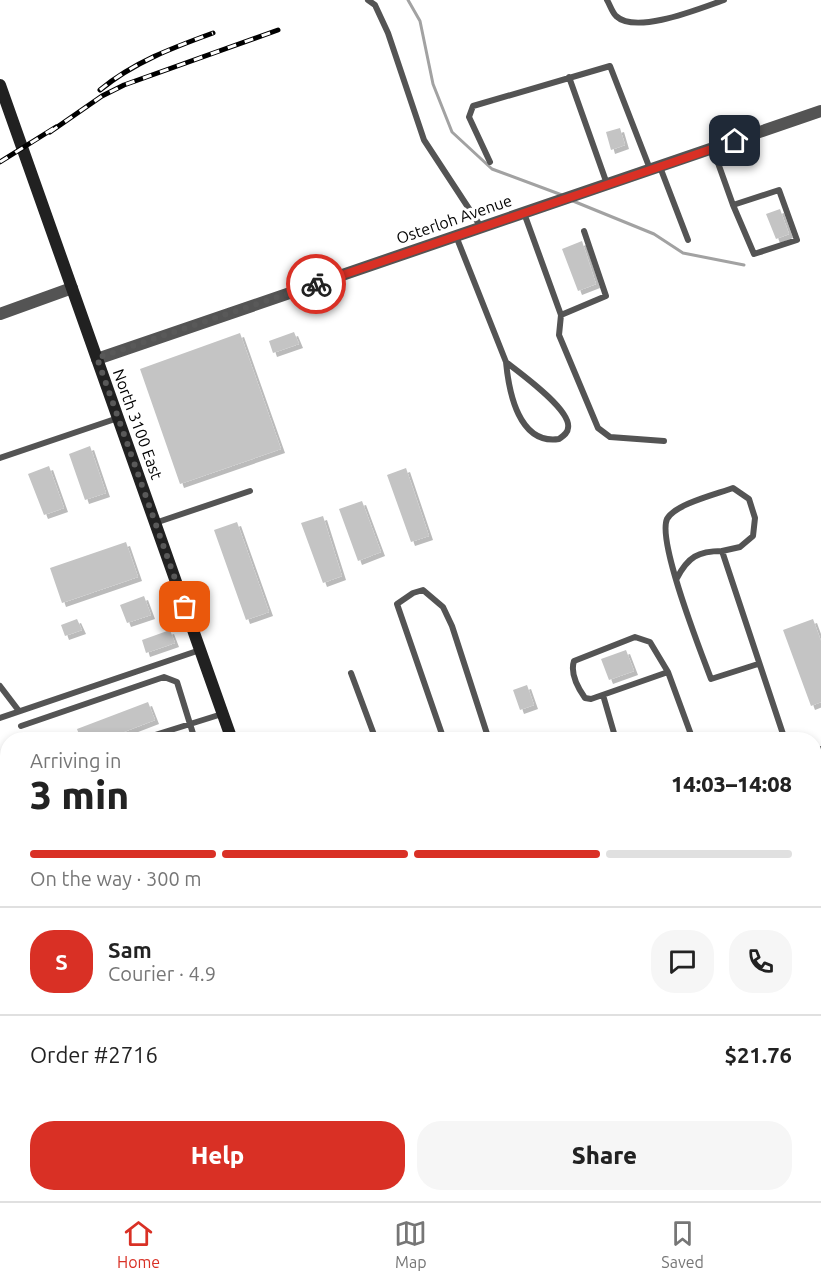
<!DOCTYPE html>
<html lang="en">
<head>
<meta charset="utf-8">
<style>
	body { margin:0; font-family:Ubuntu,sans-serif; background:#f6f6f6; color:#222; height:100vh; display:flex; flex-direction:column; font-size:22px; white-space:nowrap }
	* { box-sizing:border-box; margin:0 }
	p { font-size:20px; color:#767676 }
	.icon { flex:none; width:33px; height:33px; fill:none; stroke:currentColor; stroke-width:2; stroke-linecap:round; stroke-linejoin:round }
	.map { position:relative; flex:1; overflow:hidden }
	.drawer { position:absolute; left:0px; top:732px; width:822px; height:470px; display:flex; flex-direction:column; background:#fff; border-radius:24px 24px 0 0; box-shadow:0 3px 9px #0003 }
	.drawer>* { flex:none }
	.pin { position:absolute; display:grid; place-items:center; width:51px; height:51px; color:#fff; margin:-26px; border-radius:12px; box-shadow:0 3px 9px #0006 }
	.courier { position:absolute; display:grid; place-items:center; width:60px; height:60px; margin:-30px; border:4px solid #d93025; border-radius:50%; background:#fff; color:#222; box-shadow:0 2px 8px #0007 }
	.head em { font-style:normal; font-weight:800 }
	.head div { display:flex; flex-direction:column-reverse }
	.head { display:flex; align-items:center; justify-content:space-between; height:102px; padding:0 30px }
	h1 { font-size:39px; font-weight:800; line-height:45px }
	.bar { display:grid; grid-template-columns:repeat(4,1fr); gap:9px 6px; align-content:center; height:72px; padding:0 30px }
	.bar i { height:8px; border-radius:4px; background:#e0e0e0 }
	.bar .on { background:#d93025 }
	.bar p { grid-column:span 4 }
	.line { display:flex; align-items:center; gap:15px; padding:0 30px; border-top:2px solid #e0e0e0 }
	.line div { flex:1 }
	.round { display:grid; place-items:center; flex:none; width:63px; height:63px; border-radius:24px; background:#f6f6f6 }
	.button { display:flex; gap:12px; margin-top:auto; padding:12px 30px }
	.button a { flex:1; height:69px; border-radius:24px; background:#d93025; color:#fff; font-size:24px; font-weight:800; line-height:69px; text-align:center }
	.button a+a { background:#f6f6f6; color:#222 }
	.menu { display:flex; justify-content:space-around; align-items:center; height:84px; border-top:2px solid #e0e0e0; background:#fff; font-size:16px; color:#767676 }
	.menu a { display:grid; justify-items:center; gap:3px }
	.menu .on { color:#d93025 }
	.map>svg:first-child { display:block }
	.lines { fill:none; stroke-linecap:round; stroke-linejoin:round }
	.stream { stroke:#a2a2a2; stroke-width:3 }
	.building { fill:#c4c4c4; filter:url(#shadow) }
	.lane { stroke:#545454; stroke-width:6 }
	.street { stroke:#545454; stroke-width:12 }
	.secondary { stroke:#212121; stroke-width:12 }
	.rail-casing { stroke:#000; stroke-width:5 }
	.rail { stroke:#fff; stroke-width:3; stroke-dasharray:9; stroke-linecap:butt }
	.done { stroke:#595959; stroke-width:6; stroke-dasharray:0 10.8 }
	.route { stroke:#d93025; stroke-width:8 }
	.labels { text-anchor:middle; stroke-width:6; stroke-linejoin:round; paint-order:stroke }
	.street-label { font-size:16px; fill:#000; stroke:#fff }
</style>
</head>
<body>
<div class="map">
<svg width="821" height="1201" viewBox="0 0 821 1201">
	<defs>
		<filter id="shadow"><feDropShadow dx="4" dy="4" stdDeviation="0" flood-color="#0004"/></filter>
	</defs>
	<rect width="100%" height="100%" fill="#fff"/>
	<g class="lines">
		<!-- stream -->
		<path class="stream" d="M408 0 420 21 433 84 452 132 492 169 562 195
			M573 201 654 234 683 253 744 265"/>
	</g>
	<!-- building -->
	<path class="building" d="M620 128 625 145 611 150 606 132Z
		M780 209 789 234 776 239 766 214Z
		M582 241 596 284 578 291 562 249Z
		M294 332 299 344 273 353 269 341Z
		M240 333 281 449 180 484 140 369Z
		M90 446 106 493 85 500 69 454Z
		M49 466 64 508 44 515 28 474Z
		M406 468 429 536 411 542 387 475Z
		M362 501 381 552 358 561 339 509Z
		M323 516 342 576 323 583 301 523Z
		M237 522 269 612 246 620 214 530Z
		M126 542 138 577 62 603 50 568Z
		M144 596 151 615 127 623 120 605Z
		M77 619 82 630 65 636 61 625Z
		M813 619 821 641V702L811 706 783 630Z
		M170 630 175 643 146 653 142 640Z
		M626 650 634 671 609 680 601 659Z
		M527 685 534 705 520 710 513 690Z
		M148 702 155 720 103 740H81L77 729Z"/>
	<g class="lines">
		<!-- lane -->
		<path class="lane" d="M368 0 375 5 388 33 424 140 481 227
			M607 0C610 5 612 12 616 16 636 35 701 8 724 0
			M569 77 607 184
			M713 149 733 205
			M490 162 469 117 473 106 610 66 650 169
			M660 167 688 240
			M779 190 797 240 754 254 733 205Z
			M524 213 561 315
			M584 231 606 296 561 315 559 335 598 428 610 437 664 441
			M456 236 506 362
			M506 362C520 373 572 410 568 428 568 433 563 436 559 439 519 445 509 393 506 362Z
			M0 458 118 418
			M155 523 250 491
			M677 578C688 557 698 551 722 551
			M635 637 650 642 668 672 591 699 585 698C578 688 570 673 574 661Z
			M758 664 711 679C701 652 657 542 667 519 675 504 717 494 733 488L749 499 755 518 753 536 740 547 722 551 785 740
			M668 672 693 740
			M351 673 376 740
			M0 686 19 711
			M603 695 616 740
			M0 718 200 650
			M21 726 164 677 177 682 195 740
			M139 740 222 714
			M444 740 397 604 413 593 423 590 443 607 452 626 489 740
			M586 1194 589 1201"/>
		<!-- street -->
		<path class="street" d="M0 314 72 288
			M97 359 821 111
			M814 754 821 752
			M0 1036 8 1033
			M791 1194 794 1201"/>
		<!-- secondary -->
		<path class="secondary" d="M0 85 232 740
			M397 1194 400 1201"/>
		<defs>
			<path id="rail" d="M100 90C134 62 172 48 213 33
				M50 132 102 96 124 85 278 30
				M0 162 56 127"/>
		</defs>
		<!-- rail casing -->
		<use href="#rail" class="rail-casing"/>
		<!-- rail -->
		<use href="#rail" class="rail"/>
	</g>
	<g class="lines">
		<!-- done -->
		<path class="done" d="M185 607 97 358 316 284"/>
		<!-- route -->
		<path class="route" d="M316 284 735 141"/>
	</g>
	<g class="labels">
		<!-- street labels -->
		<g class="street-label">
			<text transform="translate(454 219) rotate(-19)" y="6">Osterloh Avenue</text>
			<text transform="translate(138 424) rotate(70)" y="6">North 3100 East</text>
		</g>
	</g>
</svg>
<div class="pin" style="left:185px;top:607px;background:#ea580c"><svg class="icon" aria-label="bag" viewBox="0 0 24 24"><path d="M5 8h14l-1 12H6zM9 8a3 3 0 0 1 6 0"/></svg></div>
<div class="pin" style="left:735px;top:141px;background:#1f2937"><svg class="icon" aria-label="home" viewBox="0 0 24 24"><path d="M3 11l9-7 9 7M6 9v11h12V9"/></svg></div>
<div class="courier" style="left:316px;top:284px"><svg class="icon" aria-label="bike" viewBox="0 0 24 24"><circle cx="6" cy="16" r="4"/><circle cx="18" cy="16" r="4"/><path d="M6 16l4-8h5l3 8M10 8l3 8H6M13 5h3"/></svg></div>
<section class="drawer">
<div class="head"><div><h1>3 min</h1><p>Arriving in</p></div><em>14:03–14:08</em></div>
<div class="bar"><i class="on"></i><i class="on"></i><i class="on"></i><i></i><p>On the way · 300 m</p></div>
<div class="line" style="height:108px"><b class="round" style="background:#d93025;color:#fff">S</b><div><b>Sam</b><p>Courier · 4.9</p></div><a class="round"><svg class="icon" aria-label="chat" viewBox="0 0 24 24"><path d="M4 5h16v11H9l-5 4z"/></svg></a><a class="round"><svg class="icon" aria-label="phone" viewBox="0 0 24 24"><path d="M5 4h4l2 5-3 2q2 4 5 5l2-3 5 2v4C11 20 4 13 5 4z"/></svg></a></div>
<div class="line" style="height:78px"><div>Order #2716</div><b>$21.76</b></div>
<div class="button"><a>Help</a><a>Share</a></div>
</section>
</div>
<nav class="menu">
<a class="on"><svg class="icon" aria-label="home" viewBox="0 0 24 24"><path d="M3 11l9-7 9 7M6 9v11h12V9"/></svg>Home</a>
<a><svg class="icon" aria-label="map" viewBox="0 0 24 24"><path d="M3 6l6-2 6 2 6-2v14l-6 2-6-2-6 2zM9 4v14M15 6v14"/></svg>Map</a>
<a><svg class="icon" aria-label="saved" viewBox="0 0 24 24"><path d="M7 4h10v16l-5-4-5 4z"/></svg>Saved</a>
</nav>
</body>
</html>
